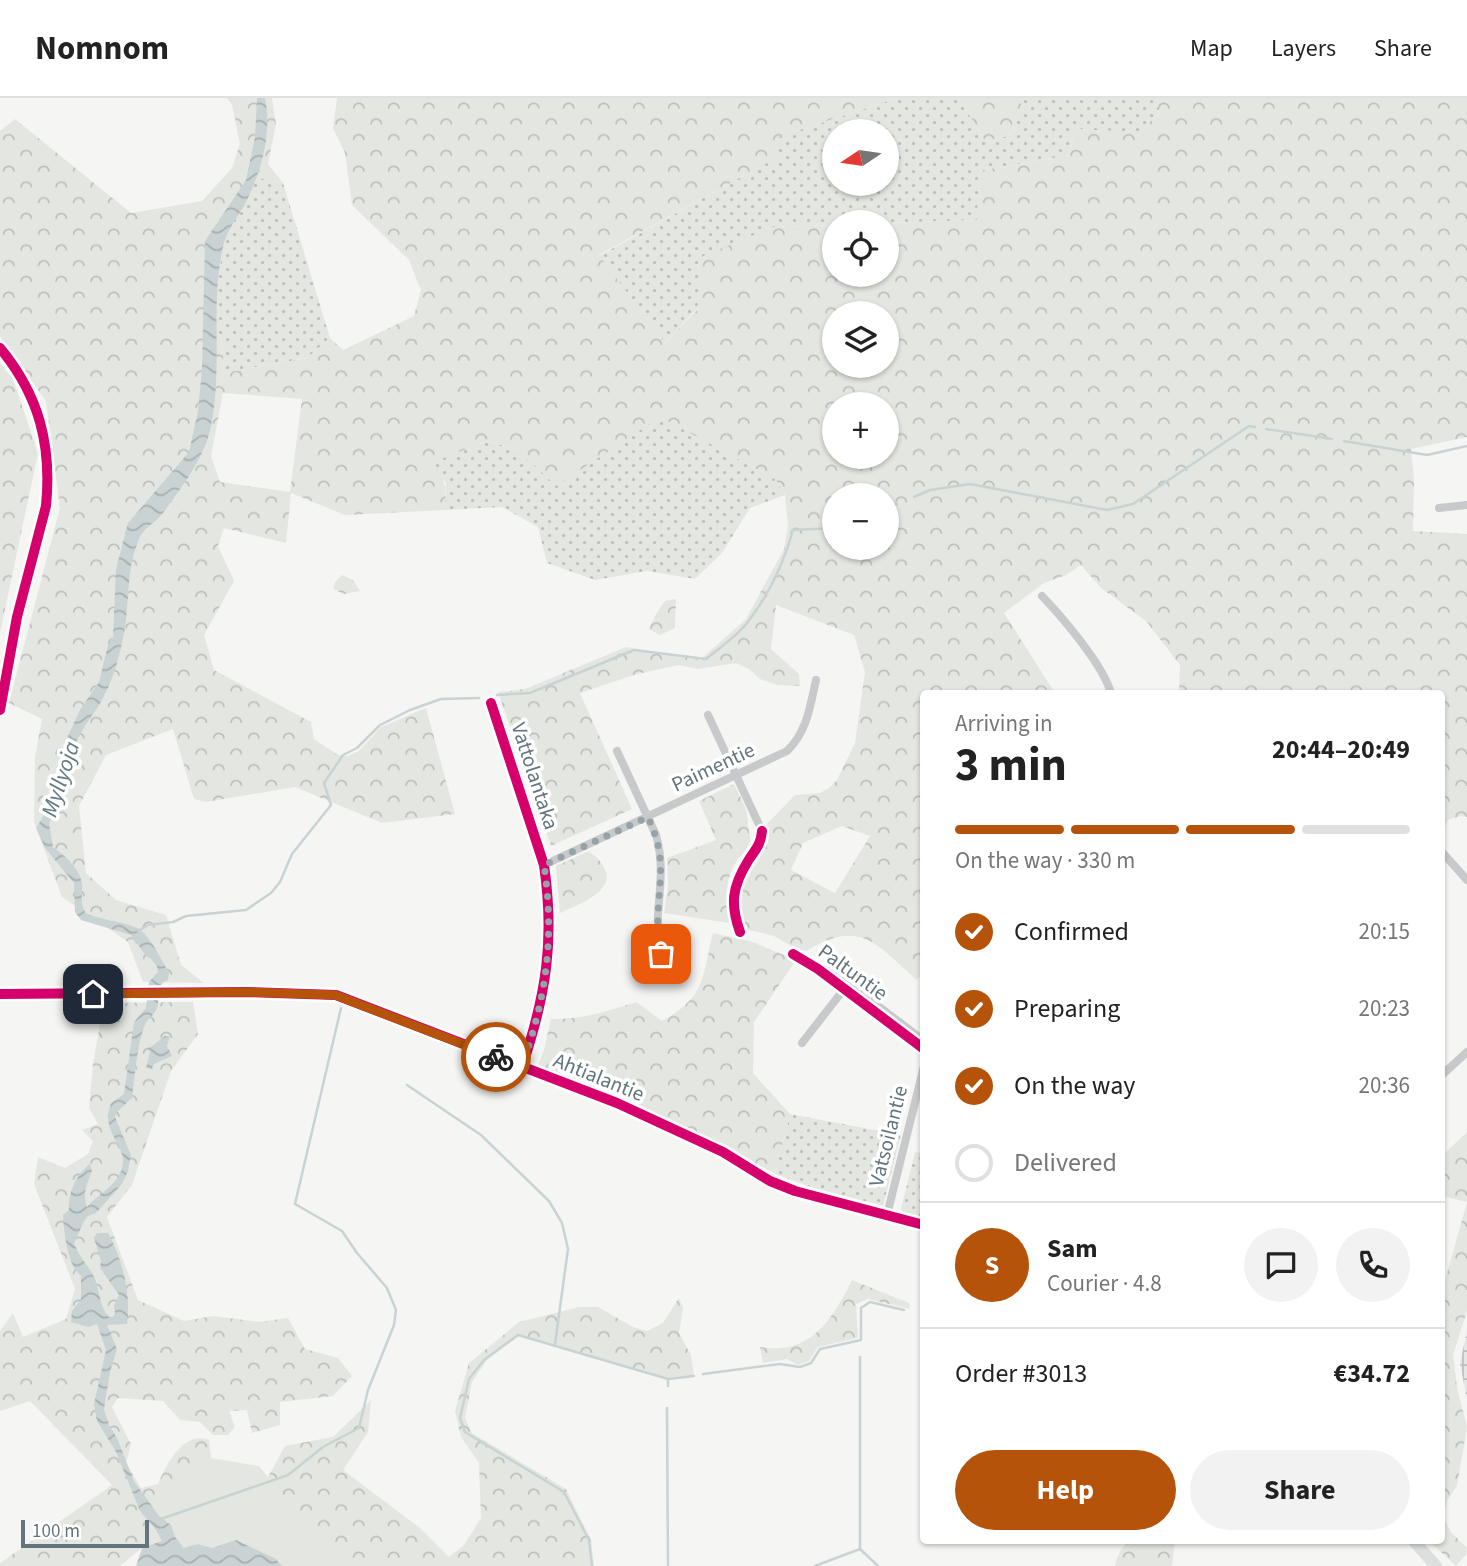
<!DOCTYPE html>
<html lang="en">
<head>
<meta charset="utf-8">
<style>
	body { margin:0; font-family:"Source Sans 3",sans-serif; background:#f2f2f2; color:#222; height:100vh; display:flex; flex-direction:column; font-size:26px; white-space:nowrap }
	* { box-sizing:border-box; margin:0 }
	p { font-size:23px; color:#767676 }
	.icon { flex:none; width:38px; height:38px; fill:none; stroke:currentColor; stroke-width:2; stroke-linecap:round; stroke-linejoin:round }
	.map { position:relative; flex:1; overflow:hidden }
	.side { position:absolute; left:920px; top:592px; width:525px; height:854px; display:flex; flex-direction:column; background:#fff; border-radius:7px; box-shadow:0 2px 5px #0004 }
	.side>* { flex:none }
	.needle { width:46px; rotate:257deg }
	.buttons { position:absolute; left:822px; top:21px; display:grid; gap:14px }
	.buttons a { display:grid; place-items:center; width:77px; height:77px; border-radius:50%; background:#fff; box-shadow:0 2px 5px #0004; font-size:35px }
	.scale { position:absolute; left:21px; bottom:18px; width:128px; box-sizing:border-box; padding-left:7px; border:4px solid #62757d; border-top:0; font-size:19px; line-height:24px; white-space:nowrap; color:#62757d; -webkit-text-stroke:5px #fff; paint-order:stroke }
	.pin { position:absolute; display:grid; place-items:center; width:60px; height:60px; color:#fff; margin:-30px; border-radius:14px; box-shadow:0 4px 10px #0006 }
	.courier { position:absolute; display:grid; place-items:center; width:70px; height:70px; margin:-35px; border:5px solid #b45309; border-radius:50%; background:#fff; color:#222; box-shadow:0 2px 9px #0007 }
	.overview em { font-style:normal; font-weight:700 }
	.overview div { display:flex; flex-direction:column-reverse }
	.overview { display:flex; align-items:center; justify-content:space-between; height:119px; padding:0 35px }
	h1 { font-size:46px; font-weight:700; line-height:52px }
	.bar { display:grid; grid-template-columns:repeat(4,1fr); gap:10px 7px; align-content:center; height:84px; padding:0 35px }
	.bar i { height:9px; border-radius:5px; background:#e0e0e0 }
	.bar .on { background:#b45309 }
	.bar p { grid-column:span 4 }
	.line { display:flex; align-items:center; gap:18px; padding:0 35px; border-top:2px solid #e0e0e0 }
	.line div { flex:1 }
	.round { display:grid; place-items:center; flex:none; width:74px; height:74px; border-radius:37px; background:#f2f2f2 }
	ol { padding:0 35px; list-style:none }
	li { display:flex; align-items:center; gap:21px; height:77px }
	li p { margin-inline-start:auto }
	li .icon { padding:7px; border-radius:50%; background:#b45309; color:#fff; stroke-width:4 }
	li:last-child { color:#767676 }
	li i { width:38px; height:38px; border:4px solid #e0e0e0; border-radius:50% }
	.button { display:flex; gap:14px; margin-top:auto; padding:14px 35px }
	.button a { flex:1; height:80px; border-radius:42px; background:#b45309; color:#fff; font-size:28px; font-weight:700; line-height:80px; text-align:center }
	.button a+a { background:#f2f2f2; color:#222 }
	header { display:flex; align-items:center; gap:42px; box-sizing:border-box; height:98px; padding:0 35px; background:#fff; border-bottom:2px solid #e0e0e0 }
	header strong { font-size:33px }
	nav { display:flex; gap:38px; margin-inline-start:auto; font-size:24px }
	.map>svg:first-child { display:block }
	.industrial { fill:url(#industrial-grid) }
	.grass { fill:url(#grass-dots); fill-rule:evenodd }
	.forest { fill:url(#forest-crowns); fill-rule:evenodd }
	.green { fill:#e4e7e1 }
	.water { fill:url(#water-waves) }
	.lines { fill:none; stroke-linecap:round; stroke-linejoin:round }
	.stream { stroke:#c9d3d4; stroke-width:2.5 }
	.street { stroke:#c7c9ca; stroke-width:8 }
	.secondary { stroke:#dddede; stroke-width:12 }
	.cycleway-casing { stroke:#fff; stroke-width:15 }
	.cycleway { stroke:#d6006c; stroke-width:10 }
	.done { stroke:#95a2a7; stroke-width:7; stroke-dasharray:0 12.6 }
	.route { stroke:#b45309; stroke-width:9 }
	.labels { text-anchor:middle; stroke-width:7; stroke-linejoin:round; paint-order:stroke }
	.street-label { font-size:21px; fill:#62757d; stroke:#fff }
	.water-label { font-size:23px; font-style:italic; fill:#617b7f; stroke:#fff }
</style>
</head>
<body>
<header>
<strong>Nomnom</strong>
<nav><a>Map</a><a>Layers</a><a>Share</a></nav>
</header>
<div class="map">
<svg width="1467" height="1468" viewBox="0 0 1467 1468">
	<defs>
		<pattern id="industrial-grid" width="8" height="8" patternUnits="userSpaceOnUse" patternTransform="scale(1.75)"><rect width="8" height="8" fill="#e5e6e5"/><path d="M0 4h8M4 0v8" fill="none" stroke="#bdbfbf"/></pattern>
		<pattern id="grass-dots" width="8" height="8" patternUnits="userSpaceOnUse" patternTransform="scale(1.75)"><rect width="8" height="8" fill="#e4e7e1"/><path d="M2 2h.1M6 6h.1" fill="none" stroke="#bcc0bc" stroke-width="1.8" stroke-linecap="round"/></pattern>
		<pattern id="forest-crowns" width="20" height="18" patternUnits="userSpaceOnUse" patternTransform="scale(1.75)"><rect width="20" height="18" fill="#e4e7e1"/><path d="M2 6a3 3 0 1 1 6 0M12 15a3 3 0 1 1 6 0" fill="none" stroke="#bcc0bc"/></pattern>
		<pattern id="water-waves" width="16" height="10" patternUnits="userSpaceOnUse" patternTransform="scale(1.75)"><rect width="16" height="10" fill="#c9d3d4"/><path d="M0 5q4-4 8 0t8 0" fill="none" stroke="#a7b0b1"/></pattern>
	</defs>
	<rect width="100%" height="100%" fill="#f5f5f4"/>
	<!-- industrial -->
	<path class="industrial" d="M1467 1233V1302L1460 1265Z"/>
	<!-- grass -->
	<path class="grass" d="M897 0H959L985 43 1012 37 1023 0H1157L1160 14 1138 35 1074 31 1070 57 979 73 978 122 887 125 835 124V127L773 129 665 245 599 158 775 60 778 39ZM835 33H887V86H835Z
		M256 79 283 85 330 240 307 260 224 275 222 243 216 231 217 188 223 149 232 124 246 103Z
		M660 318 775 381 785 397 750 410 722 455 695 481 647 473 595 482 547 465 538 429 502 409 445 412 446 385 430 365 487 343 517 351 556 387Z
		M790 1016 901 1037 883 1108 814 1090 775 1076Z
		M915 1054 924 1055V1096L922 1104 924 1105V1120L902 1114 901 1111Z"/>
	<!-- forest -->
	<path class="forest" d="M227 0H272L276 26 268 66 283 85 256 79 246 103 232 124 223 149 217 188 216 231 222 243 224 275 307 260 330 240 343 252 414 218 421 192 409 162 352 107 345 55 333 30 337 0H897L778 39 776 60 599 157 665 245 697 212 703 158 773 129 835 127V177H887V125L977 122 979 73 1070 57 1074 31 1138 34 1160 15 1157 0H1467V339L1411 351 1414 381 1413 433 1467 436V719L1461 718 1448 722 1442 735V595H1179L1180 567 1146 523 1101 490 1081 467 1066 477 1044 485 1004 515 1055 595H924V872L917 882C875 846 862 820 806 853L795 850 774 838 745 831C737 810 739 791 750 772 762 751 770 755 766 727L795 697 820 695 829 690 837 682 855 645 865 574 854 537 776 507 771 551 799 576 800 588 777 587 760 581 749 571 736 565 698 571 679 567 637 576 580 595 632 711 551 748 498 594 525 591 626 549 701 561 746 521 784 451 788 427 785 397 775 381 660 319 556 388 517 351 487 343 431 365C447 381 446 389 445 412L345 417 291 395 286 445 224 430 218 448 234 483 204 537 214 572 311 624 314 641 338 657 348 658 359 653 381 629 426 610 455 716 382 725 295 689 206 704 194 701 173 631 106 657 79 708 86 775 116 802 166 817 181 867 204 885 143 884 128 844 62 799 34 724 35 659 42 621 9 605 60 410 46 303 0 239V33L15 21 131 115 202 103 232 70 240 46 232 7ZM835 215H887V268H835ZM223 295 302 301 290 394 220 384 211 358ZM835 306H887V359H835ZM835 397H887V450H835ZM842 728 870 738 835 795 791 772 803 745Z
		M959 0H1023L1012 37 985 43Z
		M0 265 13 281 38 355 0 535Z
		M342 477 353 482 360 493 344 496 333 491 335 484Z
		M676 501 675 530 660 537 649 531 656 516 665 503Z
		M734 686C741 701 748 710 748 727 748 732 751 737 750 743 748 751 743 755 738 761 724 781 725 803 729 825L664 815 668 787 667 760 716 742 699 703Z
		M589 753C631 786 589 802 560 815L556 768Z
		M713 835 750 843 796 862 754 924 753 975 790 1016 775 1076 715 1043 625 1001 538 967 544 952 551 921C581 922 608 913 636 904L662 923C706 899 702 879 713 835Z
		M193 904 198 936 171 973 132 1087 107 1119 138 1202 184 1223 213 1218 259 1224 288 1220 305 1251 338 1260 352 1278 333 1298 280 1304V1327L252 1335 247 1312 229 1313 235 1329 228 1337H213L200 1324 180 1322 163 1303 118 1300 112 1309 131 1346 126 1365 141 1390 158 1386C167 1366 182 1333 209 1342L211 1360 174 1397 157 1445 142 1450 120 1468H0V1465L112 1387 30 1303 0 1313V1233L13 1215 23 1239 66 1221 75 1191 34 1086 38 1059 65 1070 88 1056 93 1043 82 1032 98 1026 89 1010 93 966 104 905Z
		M1467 1034V1213L1453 1257 1457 1289 1467 1329 1457 1388 1447 1403 1443 1419 1451 1434 1467 1450V1455L1456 1468 1428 1442H1442V1193L1467 1104 1442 1098V1058Z
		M852 1182 909 1205 910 1211 868 1201 856 1206 858 1240 818 1249 809 1263 798 1267 787 1261 763 1265 760 1249C810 1258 832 1222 852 1182Z
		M679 1200 683 1210 679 1235 691 1257 694 1278 668 1281 519 1237 487 1262 472 1284 465 1320 472 1335 566 1391 591 1442 594 1468H325L263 1388 285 1348 333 1339 371 1302 368 1334 343 1372 420 1430 449 1459 464 1447 481 1420 479 1365 461 1339 455 1313 469 1265 519 1224 579 1209H598L633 1229 647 1233 663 1225Z
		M1132 1442H1175L1172 1468H1115C1117 1458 1122 1446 1132 1442Z"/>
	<!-- green -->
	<path class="green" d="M211 1360 259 1368 341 1468H151L157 1405Z"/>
	<!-- water -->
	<path class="water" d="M257 0H265C272 34 262 71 247 102 239 118 227 131 223 149 210 207 223 269 211 328 205 359 182 389 163 415 153 428 143 428 137 446 127 472 129 502 125 530 121 553 114 580 103 600 95 616 82 629 76 645 71 659 71 673 66 686 62 700 56 713 49 725L53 749C65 758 80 770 82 786 83 797 79 805 86 815 101 822 119 823 135 829 150 835 160 861 169 874L168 882C153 888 161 898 157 910 155 916 150 919 147 923 137 940 135 980 132 1000L117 1014 115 1019 131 1057 128 1073 122 1086 96 1115 88 1118 84 1123 74 1145C79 1159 89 1168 95 1181 100 1194 99 1208 109 1219H113L115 1216 114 1208 119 1197 100 1170 101 1163 94 1140 97 1135H108C123 1162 131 1196 127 1226L107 1227 117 1251 110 1274 104 1311 109 1327 117 1340 134 1383 159 1418 171 1427 175 1439 184 1450 198 1446 212 1450 236 1442 276 1461 282 1468H136L142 1450 162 1443 156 1432 140 1413 116 1354 97 1323 94 1306 106 1252 97 1226 88 1229 71 1224 72 1213 81 1201V1178C67 1167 64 1134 63 1117L69 1112C68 1095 76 1076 90 1066L92 1073C87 1087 82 1094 87 1109 95 1099 107 1093 115 1083 134 1059 114 1047 109 1027 107 1019 109 1012 111 1005L124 996 134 924 146 910 149 884 158 874 157 868 151 861 146 858 131 837 81 822 75 814 74 785 45 750 36 730 53 702 60 683 68 638 80 612 99 584 108 547 113 539 116 471 128 425 189 354 198 313 202 271 205 143 246 82 255 39Z
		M165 938H170L167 948 172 958 154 966 152 971 146 970 150 954 148 951Z"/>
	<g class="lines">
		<!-- stream -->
		<path class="stream" d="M1266 331 1332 341
			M1344 343 1427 357 1467 348
			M914 399 930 392 970 386 1107 412 1133 406 1249 328 1255 329
			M887 410 897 406
			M497 597 530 595 634 552 706 561C719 550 736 539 747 525 768 498 784 465 793 432L835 430
			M138 833 148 827 173 824 186 818 246 812 271 795 280 784 292 756 331 707 324 685 343 657 357 650 380 627 410 612 441 601 479 600
			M407 987 481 1037 549 1103 562 1125 568 1151 555 1246
			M860 1259V1451L878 1468
			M703 1276 780 1266 800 1269 811 1265 820 1251 861 1242V1210L870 1204 904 1212
			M668 1288V1281
			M667 1310 668 1468
			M161 1421 288 1377 323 1349 359 1330 368 1292 394 1227 396 1212 387 1190 357 1155 342 1133 295 1106 341 910
			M592 1468 589 1442 564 1394 465 1334 460 1320 469 1281 484 1262 518 1237 668 1281 694 1278
			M815 1468 860 1451"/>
		<!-- street -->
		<path class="street" d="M1439 410 1467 407
			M1042 498C1063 520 1103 567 1111 595
			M491 605 544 767C555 843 546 897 522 969
			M708 617 762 733
			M617 653 656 737C664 765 660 788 658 816 657 833 661 850 661 867
			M1442 754 1467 782
			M544 767 787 653C807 634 810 609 816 582
			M831 872 924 943
			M802 945 848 886
			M1442 977 1467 954
			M887 1117 924 968"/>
		<!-- secondary -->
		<path class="secondary" d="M0 250C39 297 52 347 46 408L17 519 0 612
			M0 896 245 894 336 897 617 1005 723 1054 770 1083 795 1093 924 1127
			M1413 1442 1436 1468"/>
		<defs>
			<path id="cycleway" d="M0 250C39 297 52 347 46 408L17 519 0 612
				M491 605 544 767C555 843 546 897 522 969
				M740 834C730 806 732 789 748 763 755 752 761 747 762 733
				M793 856 818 871 924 951
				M0 896 245 894 336 897 617 1005 723 1054 770 1083 795 1093 924 1127"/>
		</defs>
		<!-- cycleway casing -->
		<use href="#cycleway" class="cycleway-casing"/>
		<!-- cycleway -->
		<use href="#cycleway" class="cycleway"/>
	</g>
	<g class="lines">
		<!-- done -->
		<path class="done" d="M496 959 522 969C546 898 555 842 544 767L648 719C666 759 660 775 658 817 657 830 660 843 661 856"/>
		<!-- route -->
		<path class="route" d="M93 896 245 894 335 897 496 959"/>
	</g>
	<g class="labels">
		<!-- street labels -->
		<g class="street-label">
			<text transform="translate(713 669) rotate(-25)" y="7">Paimentie</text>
			<text transform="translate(535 678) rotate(72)" y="7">Vattolantaka</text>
			<text transform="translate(853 874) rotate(36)" y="7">Paltuntie</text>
			<text transform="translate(599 979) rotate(22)" y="7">Ahtialantie</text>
			<text transform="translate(888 1038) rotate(-76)" y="7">Vatsoilantie</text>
		</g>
		<!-- water labels -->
		<g class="water-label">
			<text transform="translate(60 681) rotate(-72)" y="8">Myllyoja</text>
		</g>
	</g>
</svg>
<div class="buttons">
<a><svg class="needle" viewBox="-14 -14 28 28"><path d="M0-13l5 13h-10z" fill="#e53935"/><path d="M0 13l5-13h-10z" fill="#767676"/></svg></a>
<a><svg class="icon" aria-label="locate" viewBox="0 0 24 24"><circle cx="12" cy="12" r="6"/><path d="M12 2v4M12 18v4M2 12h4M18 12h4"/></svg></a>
<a><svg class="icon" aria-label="layers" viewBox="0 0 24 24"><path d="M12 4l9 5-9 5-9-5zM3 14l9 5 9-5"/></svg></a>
<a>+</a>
<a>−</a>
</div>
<div class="scale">100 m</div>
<div class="pin" style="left:661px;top:856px;background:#ea580c"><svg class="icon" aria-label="bag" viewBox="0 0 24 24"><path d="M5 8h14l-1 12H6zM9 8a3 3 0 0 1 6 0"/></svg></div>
<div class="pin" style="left:93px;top:896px;background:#1f2937"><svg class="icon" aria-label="home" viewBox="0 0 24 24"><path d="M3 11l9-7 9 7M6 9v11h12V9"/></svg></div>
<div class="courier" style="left:496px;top:959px"><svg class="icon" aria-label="bike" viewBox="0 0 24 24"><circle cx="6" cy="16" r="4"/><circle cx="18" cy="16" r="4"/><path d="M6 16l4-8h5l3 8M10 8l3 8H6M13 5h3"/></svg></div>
<section class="side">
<div class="overview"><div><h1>3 min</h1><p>Arriving in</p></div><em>20:44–20:49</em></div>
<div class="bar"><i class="on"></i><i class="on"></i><i class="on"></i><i></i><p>On the way · 330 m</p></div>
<ol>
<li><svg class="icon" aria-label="check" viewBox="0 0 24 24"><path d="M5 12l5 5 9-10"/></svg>Confirmed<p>20:15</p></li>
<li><svg class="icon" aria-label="check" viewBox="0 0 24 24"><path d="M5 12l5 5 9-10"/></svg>Preparing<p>20:23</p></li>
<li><svg class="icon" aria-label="check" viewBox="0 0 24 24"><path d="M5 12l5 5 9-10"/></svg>On the way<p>20:36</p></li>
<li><i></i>Delivered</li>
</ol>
<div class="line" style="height:126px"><b class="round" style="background:#b45309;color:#fff">S</b><div><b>Sam</b><p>Courier · 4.8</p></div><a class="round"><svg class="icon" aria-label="chat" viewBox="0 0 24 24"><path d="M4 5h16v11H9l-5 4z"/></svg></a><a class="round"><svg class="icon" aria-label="phone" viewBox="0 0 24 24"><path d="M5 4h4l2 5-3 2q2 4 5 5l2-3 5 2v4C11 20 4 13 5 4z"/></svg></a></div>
<div class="line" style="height:91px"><div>Order #3013</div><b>€34.72</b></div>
<div class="button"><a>Help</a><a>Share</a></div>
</section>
</div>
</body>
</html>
